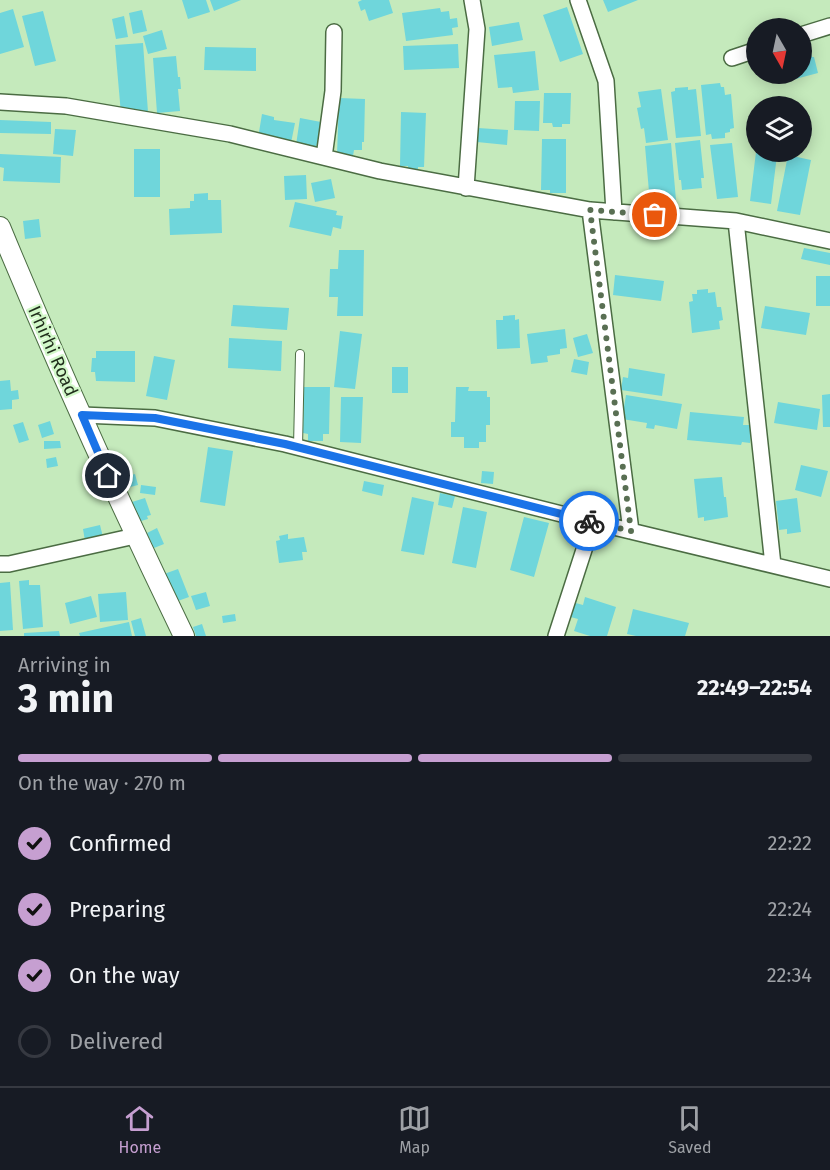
<!DOCTYPE html>
<html lang="en">
<head>
<meta charset="utf-8">
<style>
	body { margin:0; font-family:"Fira Sans",sans-serif; background:#20242c; color:#f1f3f6; height:100vh; display:flex; flex-direction:column; font-size:22px; white-space:nowrap }
	* { box-sizing:border-box; margin:0 }
	p { font-size:20px; color:#9ea1a6 }
	.icon { flex:none; width:33px; height:33px; fill:none; stroke:currentColor; stroke-width:2; stroke-linecap:round; stroke-linejoin:round }
	.map { position:relative; height:636px; overflow:hidden }
	.sheet { display:flex; flex-direction:column; background:#171b24; flex:1 }
	.sheet>* { flex:none }
	.needle { width:39px; rotate:171deg }
	.tools { position:absolute; left:746px; top:18px; display:grid; gap:12px }
	.tools a { display:grid; place-items:center; width:66px; height:66px; border-radius:50%; background:#171b24; box-shadow:0 3px 15px #0003; font-size:30px }
	.pin { position:absolute; display:grid; place-items:center; width:51px; height:51px; color:#fff; margin:-26px; border:3px solid #fff; border-radius:50%; box-shadow:0 2px 6px #0007 }
	.courier { position:absolute; display:grid; place-items:center; width:60px; height:60px; margin:-30px; border:4px solid #1a73e8; border-radius:50%; background:#fff; color:#222; box-shadow:0 2px 8px #0007 }
	.headline em { font-style:normal; font-weight:700 }
	.headline div { display:flex; flex-direction:column-reverse }
	.headline { display:flex; align-items:center; justify-content:space-between; height:102px; padding:0 18px }
	h1 { font-size:39px; font-weight:700; line-height:45px }
	.bar { display:grid; grid-template-columns:repeat(4,1fr); gap:9px 6px; align-content:center; height:72px; padding:0 18px }
	.bar i { height:8px; border-radius:4px; background:#363941 }
	.bar .current { background:#c69fd1 }
	.bar p { grid-column:span 4 }
	ol { padding:0 18px; list-style:none }
	li { display:flex; align-items:center; gap:18px; height:66px }
	li p { margin-inline-start:auto }
	li .icon { padding:6px; border-radius:50%; background:#c69fd1; color:#111; stroke-width:4 }
	li:last-child { color:#9ea1a6 }
	li i { width:33px; height:33px; border:3px solid #363941; border-radius:50% }
	.menu { display:flex; justify-content:space-around; align-items:center; height:84px; border-top:2px solid #363941; background:#171b24; font-size:16px; color:#9ea1a6 }
	.menu a { display:grid; justify-items:center; gap:3px }
	.menu .current { color:#c69fd1 }
	.map>svg:first-child { display:block }
	.building { fill:#6fd6db }
	.lines { fill:none; stroke-linecap:round; stroke-linejoin:round }
	.service-casing { stroke:#4b6c43; stroke-width:10 }
	.minor-casing { stroke:#4b6c43; stroke-width:18 }
	.tertiary-casing { stroke:#4b6c43; stroke-width:22 }
	.service { stroke:#fff; stroke-width:8 }
	.minor { stroke:#fff; stroke-width:15 }
	.tertiary { stroke:#fff; stroke-width:20 }
	.done { stroke:#596f53; stroke-width:6; stroke-dasharray:0 10.8 }
	.route { stroke:#1a73e8; stroke-width:8 }
	.labels { text-anchor:middle; stroke-width:4.5; stroke-linejoin:round; paint-order:stroke }
	.street-label { font-size:18px; fill:#1f2d1b; stroke:#d2f8c9 }
</style>
</head>
<body>
<div class="map">
<svg width="830" height="636" viewBox="0 0 830 636">
	<rect width="100%" height="100%" fill="#c5eabc"/>
	<!-- building -->
	<path class="building" d="M182 0H206L210 12 188 19Z
		M210 0H241L214 11Z
		M362 0H389L393 13 369 21 365 9 361 11 358 2Z
		M603 0H638L608 12Z
		M567 7 583 54 560 62 543 15Z
		M440 8 441 12 449 11 450 19 457 18 458 27 452 28 453 35 406 41 402 13Z
		M13 9 24 47 0 54V13Z
		M142 10 147 31 133 34 129 13Z
		M43 11 56 61 35 66 22 16Z
		M124 16 128 37 116 39 112 19Z
		M519 22 523 40 492 46 489 27Z
		M162 30 167 49 148 54 143 36Z
		M143 43 148 112 121 114 115 45Z
		M458 44 459 68 404 70 403 46Z
		M205 47 256 48V71L204 70Z
		M810 50 812 57H814L818 73 784 82 782 74H801V52Z
		M535 51 539 90 513 93 512 87 498 88 494 55Z
		M176 56 178 77H180L181 89H178L180 111 157 113 153 58Z
		M720 83 721 87H724L725 95 731 94 734 128 730 129V132L725 133V138L712 139 711 134 706 135 701 85Z
		M688 87V90L696 89 701 136 676 138 671 92 675 91V88Z
		M661 89 668 140 646 143 644 128 641 129 637 108 641 107 638 92Z
		M544 93H571L570 124H562V127H553L552 123H543Z
		M339 98 365 99 364 142H362V150H354L353 156 337 155Z
		M515 101H540L539 131 514 130Z
		M401 112 426 113 424 167H418V170L408 169V166H400Z
		M262 114 274 117V120L295 123 291 143 258 138Z
		M300 118 321 122 316 148 296 145Z
		M0 120 51 122V134L0 133Z
		M478 128 508 130 507 145 477 142Z
		M55 129 76 130 73 156 53 154Z
		M542 139H566V193H550V190H541Z
		M700 140 704 178H701L702 188 682 190 681 180H679L675 143Z
		M671 143 676 200 650 203 645 146Z
		M732 143 738 197 717 199 710 145Z
		M134 149H160V197H134Z
		M756 152 777 155 771 204 750 201Z
		M0 154 61 157 60 183 3 181 4 168 0 167Z
		M788 155 811 160 800 215 777 211Z
		M306 175 307 199 285 200 284 176Z
		M331 179 335 198 315 202 311 183Z
		M208 193V200H221L222 233 170 235 169 209 190 208V201H194V194Z
		M295 202 337 211 336 215 343 216 341 229 333 227 331 236 289 227Z
		M39 219 41 237 25 239 23 221Z
		M804 248 830 253V265L801 259Z
		M339 250H364L363 316H337L338 297H329L330 269H338Z
		M615 275 664 281 661 301 613 295Z
		M816 276H830V306H816Z
		M708 289V293L715 292 717 307H721L723 320 719 321 720 329 692 333 689 302 693 301 692 294H697V290Z
		M233 305 289 308 287 330 231 326Z
		M765 306 810 313 806 335 761 328Z
		M515 315V320L519 319 520 348 497 349 496 320H503V316Z
		M565 329 567 348 560 349V354L547 356 548 362 531 364 527 334Z
		M340 331 362 334 355 389 334 387Z
		M587 334 593 353 578 357 573 338Z
		M229 338 282 341 281 371 228 368Z
		M96 351H135V382L96 381 95 372H91L92 358H96Z
		M154 356 175 360 167 400 146 396Z
		M574 359 589 362 587 375 571 372Z
		M392 367H408V393H392Z
		M629 368 665 374 662 396 621 390 623 377 628 378Z
		M10 380 11 391 18 390 19 399 12 400V409L0 410V381Z
		M304 387H330L329 434H323V441H308V434L303 433Z
		M456 387H469L468 391H487V397H490V425H486V442H479V448H464V437H451V422H455Z
		M830 394V427H823L822 395Z
		M626 395 682 404 677 429 655 425 654 429 646 428 647 423 622 419Z
		M341 397H363L361 443 340 442Z
		M778 402 820 409 817 430 774 423Z
		M690 412 744 417 743 425H751L750 443 742 442 741 445 687 440Z
		M50 421 54 434 42 438 38 425Z
		M23 422 29 440 19 443 13 425Z
		M44 441H60L61 448 44 449Z
		M208 447 233 451 225 506 200 502Z
		M56 457 58 466 47 468 46 459Z
		M801 465 828 471 821 497 795 490Z
		M482 471 494 472 493 484 481 483Z
		M135 474 138 485 119 490 116 479Z
		M722 477 724 497H726L728 517 704 521V517L698 518 694 479Z
		M364 481 384 485 382 496 362 491Z
		M141 485 156 487 155 495 140 493Z
		M440 493 455 496 452 508 438 505Z
		M412 497 434 502 424 555 401 551Z
		M145 498 151 515 147 516 148 519 141 521V519L137 520 132 502Z
		M797 498 801 532 787 534V529L779 530 776 501Z
		M463 507 487 512 476 568 452 563Z
		M524 517 549 523 534 577 510 570Z
		M100 525 103 537 85 541 83 529Z
		M157 528 164 544 154 548 147 533Z
		M288 534V539L304 537 307 552H302L303 560 279 563 276 541 280 540 279 536Z
		M178 569 189 597 175 602 164 574Z
		M29 580V585H40L43 627 23 629 19 581Z
		M10 582 13 630 0 631V583Z
		M126 592 128 620 100 622 98 594Z
		M206 592 210 606 196 610 191 596Z
		M91 596 97 617 70 624 65 603Z
		M585 597 616 607 607 636H590L574 631 578 619 567 616 572 602 583 605Z
		M633 609 689 623 685 636H636L627 634Z
		M235 614 236 621 223 623 222 616Z
		M141 618 146 636H135L131 621Z
		M129 622 132 636H80L79 633Z
		M202 624 206 636H196L193 627Z
		M59 631 60 636H24V633Z"/>
	<g class="lines">
		<defs>
			<path id="service" d="M298 447 300 354"/>
			<path id="minor" d="M578 0 606 81 614 212
				M801 35 830 26
				M732 58 756 50
				M0 102 66 106 230 134 380 171 590 210 736 221 830 241
				M324 157 333 91 334 32
				M466 188 477 29 472 0
				M590 210 631 531
				M736 221 773 565
				M82 415 155 418 285 444 593 522 830 579
				M0 564H9L135 536
				M556 636 593 522"/>
			<path id="tertiary" d="M0 227C57 365 119 502 184 636"/>
		</defs>
		<!-- service casing -->
		<use href="#service" class="service-casing"/>
		<!-- minor casing -->
		<use href="#minor" class="minor-casing"/>
		<!-- tertiary casing -->
		<use href="#tertiary" class="tertiary-casing"/>
		<!-- service -->
		<use href="#service" class="service"/>
		<!-- minor -->
		<use href="#minor" class="minor"/>
		<!-- tertiary -->
		<use href="#tertiary" class="tertiary"/>
	</g>
	<g class="lines">
		<!-- done -->
		<path class="done" d="M589 521 631 531 590 210 655 215"/>
		<!-- route -->
		<path class="route" d="M108 476 82 415 155 418 285 444 589 521"/>
	</g>
	<g class="labels">
		<!-- street labels -->
		<g class="street-label">
			<text transform="translate(53 351) rotate(66)" y="6">Irhirhi Road</text>
		</g>
	</g>
</svg>
<div class="tools">
<a><svg class="needle" viewBox="-14 -14 28 28"><path d="M0-13l5 13h-10z" fill="#e53935"/><path d="M0 13l5-13h-10z" fill="#9ea1a6"/></svg></a>
<a><svg class="icon" aria-label="layers" viewBox="0 0 24 24"><path d="M12 4l9 5-9 5-9-5zM3 14l9 5 9-5"/></svg></a>
</div>
<div class="pin" style="left:655px;top:215px;background:#ea580c"><svg class="icon" aria-label="bag" viewBox="0 0 24 24"><path d="M5 8h14l-1 12H6zM9 8a3 3 0 0 1 6 0"/></svg></div>
<div class="pin" style="left:108px;top:476px;background:#1f2937"><svg class="icon" aria-label="home" viewBox="0 0 24 24"><path d="M3 11l9-7 9 7M6 9v11h12V9"/></svg></div>
<div class="courier" style="left:589px;top:521px"><svg class="icon" aria-label="bike" viewBox="0 0 24 24"><circle cx="6" cy="16" r="4"/><circle cx="18" cy="16" r="4"/><path d="M6 16l4-8h5l3 8M10 8l3 8H6M13 5h3"/></svg></div>
</div>
<section class="sheet">
<div class="headline"><div><h1>3 min</h1><p>Arriving in</p></div><em>22:49–22:54</em></div>
<div class="bar"><i class="current"></i><i class="current"></i><i class="current"></i><i></i><p>On the way · 270 m</p></div>
<ol>
<li><svg class="icon" aria-label="check" viewBox="0 0 24 24"><path d="M5 12l5 5 9-10"/></svg>Confirmed<p>22:22</p></li>
<li><svg class="icon" aria-label="check" viewBox="0 0 24 24"><path d="M5 12l5 5 9-10"/></svg>Preparing<p>22:24</p></li>
<li><svg class="icon" aria-label="check" viewBox="0 0 24 24"><path d="M5 12l5 5 9-10"/></svg>On the way<p>22:34</p></li>
<li><i></i>Delivered</li>
</ol>
</section>
<nav class="menu">
<a class="current"><svg class="icon" aria-label="home" viewBox="0 0 24 24"><path d="M3 11l9-7 9 7M6 9v11h12V9"/></svg>Home</a>
<a><svg class="icon" aria-label="map" viewBox="0 0 24 24"><path d="M3 6l6-2 6 2 6-2v14l-6 2-6-2-6 2zM9 4v14M15 6v14"/></svg>Map</a>
<a><svg class="icon" aria-label="saved" viewBox="0 0 24 24"><path d="M7 4h10v16l-5-4-5 4z"/></svg>Saved</a>
</nav>
</body>
</html>
